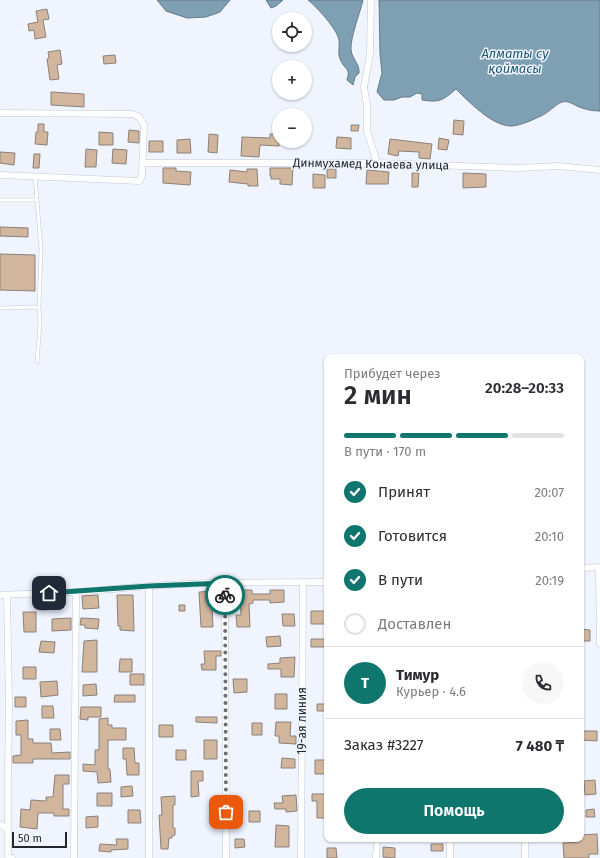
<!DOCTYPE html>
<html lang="ru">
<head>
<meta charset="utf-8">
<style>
	body { margin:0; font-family:"Fira Sans",sans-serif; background:#f7f7f7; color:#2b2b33; height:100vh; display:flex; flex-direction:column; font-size:15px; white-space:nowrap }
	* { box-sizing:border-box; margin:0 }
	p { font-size:13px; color:#7c7c81 }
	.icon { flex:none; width:22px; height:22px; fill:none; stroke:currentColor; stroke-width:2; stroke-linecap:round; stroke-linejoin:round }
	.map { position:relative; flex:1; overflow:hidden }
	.side { position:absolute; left:324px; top:354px; width:260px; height:488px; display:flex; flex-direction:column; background:#fff; border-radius:8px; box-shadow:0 1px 3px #0004 }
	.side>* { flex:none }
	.buttons { position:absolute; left:272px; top:12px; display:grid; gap:8px }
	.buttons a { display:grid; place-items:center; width:40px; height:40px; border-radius:50%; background:#fff; box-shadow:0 1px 3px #0004; font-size:20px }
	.scale { position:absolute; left:12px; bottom:10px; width:55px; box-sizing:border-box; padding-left:4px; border:2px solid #24262a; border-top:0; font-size:11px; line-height:14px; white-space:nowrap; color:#24262a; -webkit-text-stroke:3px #f0f4ff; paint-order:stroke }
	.pin { position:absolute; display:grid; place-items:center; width:34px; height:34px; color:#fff; margin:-17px; border-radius:8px; box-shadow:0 2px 6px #0006 }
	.courier { position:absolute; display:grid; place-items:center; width:40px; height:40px; margin:-20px; border:3px solid #0f766e; border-radius:50%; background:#fff; color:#222; box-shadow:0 1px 5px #0007 }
	.summary em { font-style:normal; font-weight:600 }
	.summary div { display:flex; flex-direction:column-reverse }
	.summary { display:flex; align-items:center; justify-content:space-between; height:68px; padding:0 20px }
	h1 { font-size:26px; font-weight:600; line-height:30px }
	.bar { display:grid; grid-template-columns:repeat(4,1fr); gap:6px 4px; align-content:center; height:48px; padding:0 20px }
	.bar i { height:5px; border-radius:3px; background:#e1e1e2 }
	.bar .on { background:#0f766e }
	.bar p { grid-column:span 4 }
	.line { display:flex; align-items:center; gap:10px; padding:0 20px; border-top:1px solid #e1e1e2 }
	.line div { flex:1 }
	.round { display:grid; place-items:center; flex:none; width:42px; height:42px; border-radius:21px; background:#f7f7f7 }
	ol { padding:0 20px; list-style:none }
	li { display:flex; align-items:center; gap:12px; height:44px }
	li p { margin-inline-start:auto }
	li .icon { padding:4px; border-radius:50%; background:#0f766e; color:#fff; stroke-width:4 }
	li:last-child { color:#7c7c81 }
	li i { width:22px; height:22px; border:2px solid #e1e1e2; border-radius:50% }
	.primary-button { display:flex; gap:8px; margin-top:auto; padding:8px 20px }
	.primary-button a { flex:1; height:46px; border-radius:24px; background:#0f766e; color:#fff; font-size:16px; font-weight:600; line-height:46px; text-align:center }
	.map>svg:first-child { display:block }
	.water { fill:#7f9fb3; stroke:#647b8a }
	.building { fill:#d2b59d; stroke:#89817a }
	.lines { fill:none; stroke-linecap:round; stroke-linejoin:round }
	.lane-casing { stroke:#c2c6d0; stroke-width:4 }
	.street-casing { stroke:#c2c6d0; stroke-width:7 }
	.lane { stroke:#fff; stroke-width:3 }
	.street { stroke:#fff; stroke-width:6 }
	.done { stroke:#6b6e75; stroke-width:4; stroke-dasharray:0 7.2 }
	.route { stroke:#0f766e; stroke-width:5 }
	.labels { text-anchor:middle; stroke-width:3; stroke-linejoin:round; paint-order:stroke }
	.street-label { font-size:12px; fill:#24262a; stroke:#f0f4ff }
	.water-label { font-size:13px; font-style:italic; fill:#1c5774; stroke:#f0f4ff }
</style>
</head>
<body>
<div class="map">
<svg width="600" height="858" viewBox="0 0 600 858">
	<rect width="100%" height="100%" fill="#f0f4ff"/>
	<!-- water -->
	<path class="water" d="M157 0H230L220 12 206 17 187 18 166 11Z
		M266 0H283L276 6 271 8Z
		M308 0H363C360 13 350 38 351 50 352 59 360 64 359 73L355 77 353 85 347 80C351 68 345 70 341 61 337 54 340 47 339 40 337 29 317 7 308 0Z
		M379 0H600V111C594 111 588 110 582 108 575 106 569 100 562 102 556 104 548 113 541 116 532 120 522 125 512 126 493 127 468 101 456 89 443 100 440 103 422 100V94L417 93 410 97H402L394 100H384L377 92 382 73 380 54Z"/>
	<!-- building -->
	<path class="building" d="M47 9 49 19 43 20 46 37 35 39 34 30 29 31 28 24 38 22 36 11Z
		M60 50 62 64 57 65 59 79 50 80 47 59 49 58 48 52Z
		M115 55 116 63 104 64 103 56Z
		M51 92 84 94V107L51 105Z
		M454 120 464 121 463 135 453 134Z
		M38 124H44V132H48L47 145 35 144 36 132H38Z
		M351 125H359L358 131H351Z
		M129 130 139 131V143L128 142Z
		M99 132 113 133V145H99Z
		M209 134 218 135 217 153 208 152Z
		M270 134H279V146L260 145 259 157 241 156 242 137 270 138Z
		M337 137 351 138V149L336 148Z
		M439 138 449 140 447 150 438 149Z
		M190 139 191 153H177V140Z
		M390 139 432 144 430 159 419 158V152L399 151 398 156 388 154Z
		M149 141H163V152H149Z
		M86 149 97 150 96 167H85Z
		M113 149 127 150 126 164 112 163Z
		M0 152 15 153 14 165 0 163Z
		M34 154H40L39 168H33Z
		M163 168H176V171L191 172 190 185 163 183Z
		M270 168H293L292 185 280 184V179H271V176H270Z
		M247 169H257L258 186H248V184L229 182 230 170 247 172Z
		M327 169H336V178H327Z
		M367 170 389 172 388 184H366Z
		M412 173H419L418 187H412Z
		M463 173 486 174V187L463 188Z
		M313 174 325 175V188H313Z
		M0 227 28 228V237L0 236Z
		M0 254 35 255V291L0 290Z
		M240 590H252V594H270V590H284V602L270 603V600H253V603L249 604 250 627H237L236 615H241Z
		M217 591 218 606H212L213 627H201L199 592Z
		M98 595 99 608 83 609 82 596Z
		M117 595H133L134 631 120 630V626H118Z
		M54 597 55 609 41 610 40 598Z
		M179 605H185V611H179Z
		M311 611H325V624H311Z
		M23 612H36V632H24Z
		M282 614H294L295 626H283Z
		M71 618V630L52 631V619Z
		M81 618 99 619 98 629 85 628V625H80Z
		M581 629 590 630V641H581Z
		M280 636 281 646 267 647 266 637Z
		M311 639H326L327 647H311Z
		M97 640V672H82L84 641Z
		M41 641 55 642 54 653 39 652Z
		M204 651H221V656H216V670H202L201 664H205Z
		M295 657 294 677H281V669H268V664L280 663V658Z
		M120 659H132V672H119Z
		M23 667H36V679H23Z
		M130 674H144V685H130Z
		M233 679H247V692L234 693Z
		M57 681 58 695 41 697 40 682Z
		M96 684 97 695 83 696V685Z
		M275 694H287V709H275Z
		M115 695H135V702H114Z
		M15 697H26V707H15Z
		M317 704H327V711H317Z
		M42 706H53L54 718H42Z
		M81 707H101V717H88V720L80 719Z
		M196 717H217V723L196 722Z
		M108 718V725H112V728H126V740H108V769H110L111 782 98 783 97 772 83 771V764L95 765V750H99V719Z
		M28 720V739H33V743H51L52 753 70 752V759H33V763H13V756L21 755V735H16V721Z
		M276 722H291L290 736H296V744L279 743V736H275Z
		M252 723H262V735H252Z
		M159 725H173V737H159Z
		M50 729H60L61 740H50Z
		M581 731H597V741L581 740Z
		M204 740H217V759H204Z
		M123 748H134L135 763H139V775H127L126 759H123Z
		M176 750H186V760H176Z
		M282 758 295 759V768H281Z
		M315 760H327V774H315Z
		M191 771H203V781H198L199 796 191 797Z
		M55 775H69V784H63V809H69V816H54V813H38L37 829 20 827 21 809 30 810 31 800 46 801V797H53Z
		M595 780 596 794 585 795 584 781Z
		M132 786 133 796 121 797V787Z
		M97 793H112V806H97Z
		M312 794H327V818H317V801H312Z
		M296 795 297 811 286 812V809H275L274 803H283L282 796Z
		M175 796V805H173V828H175V835L172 836V838H169L168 849H161L159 815H162L161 797Z
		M594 809 595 817H586V810Z
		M128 810H140L141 823H128Z
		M249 811H260V822H249Z
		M98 816V827L86 828V817Z
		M276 825 289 826V847H275Z
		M597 834 598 854H589V858H564L563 843 580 842 581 835Z
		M116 839H128V849L111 850V852L99 851 100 844 117 845Z
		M235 839H244L245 847 235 848Z
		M431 844H443V851H431Z
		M383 847 395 848V858L383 857Z
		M327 848H336L337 858H327Z"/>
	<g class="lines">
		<defs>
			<path id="lane" d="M35 177 37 200
				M0 200H37L41 249 39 307 0 308
				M37 362 40 324 39 307"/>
			<path id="street" d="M371 0 370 54 364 87 367 106V131L377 163
				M0 113 133 114 139 117 144 125 142 175 140 181 0 175
				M142 163H377L518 168 558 166 600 170
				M581 568 600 567
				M599 568 600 644
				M225 583 226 858
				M149 586V858
				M0 595 76 592 149 586 207 583 327 582
				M7 595 9 704 8 778V830
				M0 824 8 830V856L12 858
				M74 858 76 592
				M301 858 303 583
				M376 858 377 839
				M450 858V839
				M525 858V839"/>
		</defs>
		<!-- lane casing -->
		<use href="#lane" class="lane-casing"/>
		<!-- street casing -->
		<use href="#street" class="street-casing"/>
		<!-- lane -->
		<use href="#lane" class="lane"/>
		<!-- street -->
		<use href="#street" class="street"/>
	</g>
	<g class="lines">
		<!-- done -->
		<path class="done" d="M225 595 226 812"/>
		<!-- route -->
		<path class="route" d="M49 593 149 586 225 583V595"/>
	</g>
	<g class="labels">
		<!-- street labels -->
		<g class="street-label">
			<text transform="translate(371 164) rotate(1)" y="4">Динмухамед Конаева улица</text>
			<text transform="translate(302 721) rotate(-90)" y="4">19-ая линия</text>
		</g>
		<!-- water labels -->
		<g class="water-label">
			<text x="515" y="58">Алматы су<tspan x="515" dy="15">қоймасы</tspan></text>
		</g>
	</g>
</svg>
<div class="buttons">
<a><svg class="icon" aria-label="locate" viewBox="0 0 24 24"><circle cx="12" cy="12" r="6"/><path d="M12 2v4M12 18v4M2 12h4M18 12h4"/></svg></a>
<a>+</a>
<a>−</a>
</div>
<div class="scale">50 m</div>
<div class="pin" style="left:226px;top:812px;background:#ea580c"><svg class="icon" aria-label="bag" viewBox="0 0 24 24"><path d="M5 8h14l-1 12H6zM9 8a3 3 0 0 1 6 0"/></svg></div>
<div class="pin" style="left:49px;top:593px;background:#1f2937"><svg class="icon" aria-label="home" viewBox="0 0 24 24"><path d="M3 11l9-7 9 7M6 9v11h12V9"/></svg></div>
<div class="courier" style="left:225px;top:595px"><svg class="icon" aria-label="bike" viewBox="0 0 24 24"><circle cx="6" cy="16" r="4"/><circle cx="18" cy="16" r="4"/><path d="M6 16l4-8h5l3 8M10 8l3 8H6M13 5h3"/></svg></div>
<section class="side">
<div class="summary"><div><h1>2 мин</h1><p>Прибудет через</p></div><em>20:28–20:33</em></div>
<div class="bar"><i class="on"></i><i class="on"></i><i class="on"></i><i></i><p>В пути · 170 m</p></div>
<ol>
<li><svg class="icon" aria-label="check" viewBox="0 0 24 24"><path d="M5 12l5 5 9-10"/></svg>Принят<p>20:07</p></li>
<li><svg class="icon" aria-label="check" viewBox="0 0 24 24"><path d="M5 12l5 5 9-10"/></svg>Готовится<p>20:10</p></li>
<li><svg class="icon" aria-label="check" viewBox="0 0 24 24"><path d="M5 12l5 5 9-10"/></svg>В пути<p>20:19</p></li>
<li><i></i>Доставлен</li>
</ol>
<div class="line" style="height:72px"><b class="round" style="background:#0f766e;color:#fff">Т</b><div><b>Тимур</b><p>Курьер · 4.6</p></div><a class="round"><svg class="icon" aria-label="phone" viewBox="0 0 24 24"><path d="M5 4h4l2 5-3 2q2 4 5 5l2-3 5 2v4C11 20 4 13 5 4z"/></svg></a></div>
<div class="line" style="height:52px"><div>Заказ #3227</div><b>7 480 ₸</b></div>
<div class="primary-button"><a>Помощь</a></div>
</section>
</div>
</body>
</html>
